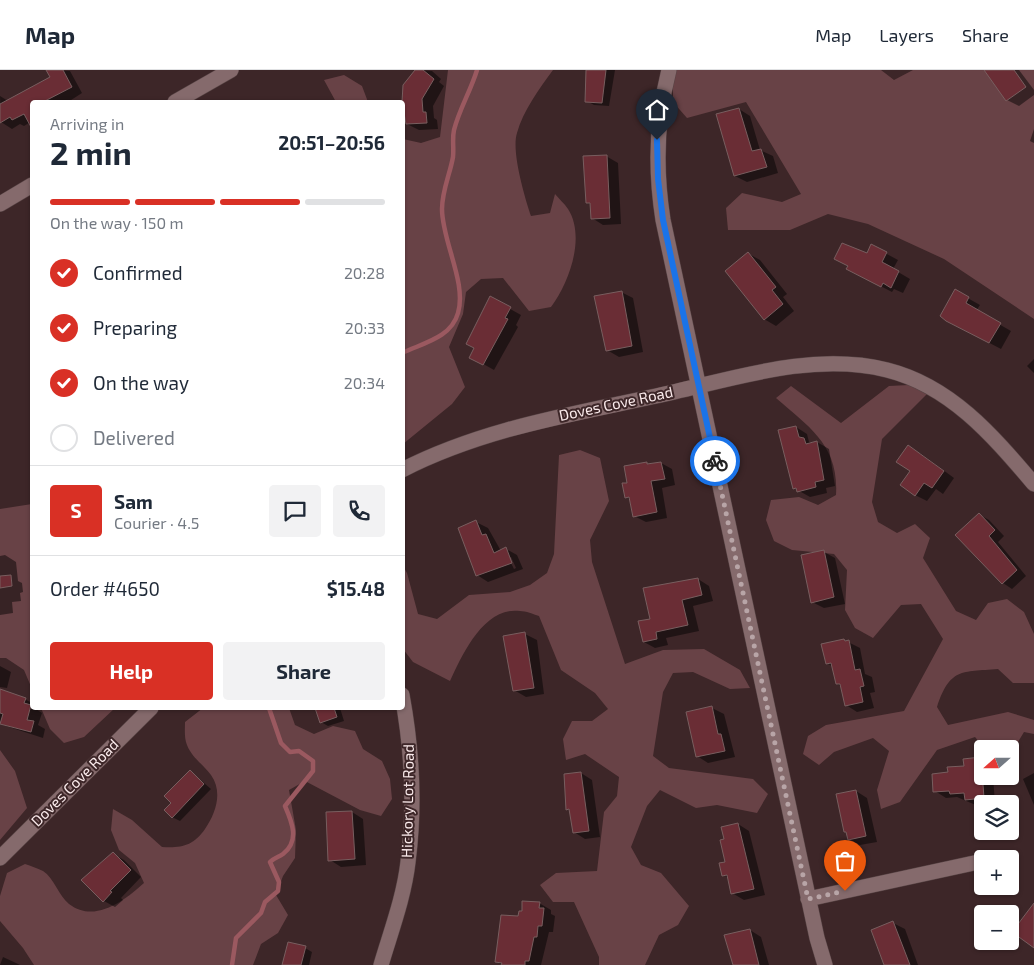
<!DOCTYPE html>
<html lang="en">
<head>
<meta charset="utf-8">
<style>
	body { margin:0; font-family:"Exo 2",sans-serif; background:#f2f2f3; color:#1f2937; height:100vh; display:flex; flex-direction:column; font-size:19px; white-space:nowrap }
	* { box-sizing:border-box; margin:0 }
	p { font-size:16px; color:#747a83 }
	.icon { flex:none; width:28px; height:28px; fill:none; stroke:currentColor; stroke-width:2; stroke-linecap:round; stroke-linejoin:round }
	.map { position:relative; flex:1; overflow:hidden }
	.drawer { position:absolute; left:30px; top:30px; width:375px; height:610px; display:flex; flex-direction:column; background:#fff; border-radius:5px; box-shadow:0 1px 4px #0004 }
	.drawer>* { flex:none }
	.needle { width:32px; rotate:249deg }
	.tools { position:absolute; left:974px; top:670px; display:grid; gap:10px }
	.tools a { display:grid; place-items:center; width:45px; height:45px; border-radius:5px; background:#fff; box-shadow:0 1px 4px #0004; font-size:25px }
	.pin { position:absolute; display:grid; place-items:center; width:42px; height:42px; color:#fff; margin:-51px -21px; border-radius:50% 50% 50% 0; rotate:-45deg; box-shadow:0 0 5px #0007 }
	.pin .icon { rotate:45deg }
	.courier { position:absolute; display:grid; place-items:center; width:50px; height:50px; margin:-25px; border:4px solid #1a73e8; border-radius:50%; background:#fff; color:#222; box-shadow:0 1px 6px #0007 }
	.headline em { font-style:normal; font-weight:700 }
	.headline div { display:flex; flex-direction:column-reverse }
	.headline { display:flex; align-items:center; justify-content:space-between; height:85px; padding:0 20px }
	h1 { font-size:32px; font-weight:700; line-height:38px }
	.bar { display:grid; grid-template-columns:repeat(4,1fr); gap:8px 5px; align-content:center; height:60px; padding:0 20px }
	.bar i { height:6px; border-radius:4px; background:#e0e1e3 }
	.bar .selected { background:#d93025 }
	.bar p { grid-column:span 4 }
	.line { display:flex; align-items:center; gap:12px; padding:0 20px; border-top:1px solid #e0e1e3 }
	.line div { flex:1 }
	.round { display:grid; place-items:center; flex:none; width:52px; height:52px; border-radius:5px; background:#f2f2f3 }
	ol { padding:0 20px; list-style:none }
	li { display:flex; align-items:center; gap:15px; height:55px }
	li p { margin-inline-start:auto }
	li .icon { padding:5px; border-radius:50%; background:#d93025; color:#fff; stroke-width:4 }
	li:last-child { color:#747a83 }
	li i { width:28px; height:28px; border:2px solid #e0e1e3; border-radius:50% }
	.action { display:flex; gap:10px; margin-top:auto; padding:10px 20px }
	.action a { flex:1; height:58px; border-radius:5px; background:#d93025; color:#fff; font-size:20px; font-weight:700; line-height:58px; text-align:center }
	.action a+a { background:#f2f2f3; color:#1f2937 }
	header { display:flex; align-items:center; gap:30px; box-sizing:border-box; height:70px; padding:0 25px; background:#fff; border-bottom:1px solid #e0e1e3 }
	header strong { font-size:24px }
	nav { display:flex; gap:28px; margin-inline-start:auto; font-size:18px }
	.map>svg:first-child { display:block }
	.green { fill:#684246 }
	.shadow { fill:#0007; fill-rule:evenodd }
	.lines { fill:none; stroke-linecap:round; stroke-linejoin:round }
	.stream { stroke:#9b5960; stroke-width:4.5 }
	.building { fill:#6a2d35; stroke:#785e5f }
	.minor-casing { stroke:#574445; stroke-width:16 }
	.minor { stroke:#856a6c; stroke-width:15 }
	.done { stroke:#b8a5a7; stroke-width:5; stroke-dasharray:0 9 }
	.route { stroke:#1a73e8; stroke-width:6 }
	.labels { text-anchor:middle; stroke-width:4; stroke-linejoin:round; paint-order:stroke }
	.street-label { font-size:15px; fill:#faeaeb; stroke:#3d2628 }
</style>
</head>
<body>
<header>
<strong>Map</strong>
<nav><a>Map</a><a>Layers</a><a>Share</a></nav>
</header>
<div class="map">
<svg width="1034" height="895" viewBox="0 0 1034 895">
	<rect width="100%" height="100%" fill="#3d2628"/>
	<!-- green -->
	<path class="green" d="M448 0H553C539 19 523 41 517 63 511 81 525 128 531 146L550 143 555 124C559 129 564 133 568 139 586 167 569 213 551 237L529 241 503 208 481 209 466 222 463 244 449 277 465 317 452 334 403 374V69L421 73 440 67Z
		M673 0H881L894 10 913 0H1034V249L944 189 868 154 828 144 790 160H728L726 138 742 123 782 132 801 124 746 32 687 48 673 32Z
		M344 5 362 16 368 32H336L324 10Z
		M909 315 927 324 882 369 872 432 878 452 897 463 915 454 930 468 923 488 956 541 976 550 988 533 1007 529 1024 542 1034 564V613H1013L998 599C961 602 950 598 937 637L948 655 1008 642 1034 650V664L1024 662 1010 685V679H985L975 667 937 680 900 732 881 739 877 720 889 681 873 668 834 682 819 695 803 684 808 666 826 655 904 641 943 569 921 534 901 535 873 568 855 558 845 540 847 500 834 484 792 480 774 471 766 450 771 430 799 427 818 435 836 425C839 375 809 357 776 328L791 316 841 353 889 316Z
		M580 380 600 388 609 431 590 470 592 492 625 594 663 580 704 579 740 600 750 618 730 619 693 602 673 603 663 622 653 686 669 698 753 709 768 724 757 743 717 735 696 738 660 720 647 736 631 777 641 795 661 803 689 836 678 855 659 865 645 895H599V887L574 832H553L540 815 556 803 597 801 604 742 617 726 619 707 585 684 566 690 563 669 572 651H592L608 639 595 623 561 600 539 546C533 544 526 541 520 541 484 536 462 585 450 611L413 592 403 579V496L407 503 418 544 437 549 469 525 510 522 530 515 547 503 554 484 559 385Z
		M32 434V619L24 600 6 588H0V439Z
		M41 638H115L84 667 64 673 50 659Z
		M203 638H289L295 655 314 664 333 656 355 661 363 679 382 691 390 709 392 729 381 746 360 740 305 711 289 720 296 760 295 788 283 806 276 825 288 845 278 863 261 874 253 895H34L23 878 0 851V826L7 803 25 794C31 796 37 798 43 801 54 808 59 826 69 834 95 854 125 830 144 813L135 793 119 780 111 760 113 739 132 750 162 777C182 778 193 776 205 759 216 743 223 722 211 705 203 694 192 688 187 675 184 668 185 659 185 652Z
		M0 680 15 701 27 738 0 770Z"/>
	<!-- shadow -->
	<path class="shadow" d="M49 0 70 1 82 23 68 32H32V51L24 56 20 54 12 59 1 52 0 26 8 31 51 7Z
		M417 0 432 1 441 9 439 12 444 16 433 36 434 48 437 50 438 59 419 60 407 54Z
		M587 0H615L609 36 594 35 587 31Z
		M986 0H1019L1034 20V25L1019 36 1007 30Z
		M739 39 750 46 760 80 773 86 778 103 747 112 735 106Z
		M1034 59V73L1030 71Z
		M606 86 618 93 621 154 603 155 592 148 591 135 587 132Z
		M872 176 898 190 893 199 910 209 903 223 894 219 892 222 859 205Z
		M749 184 760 190 787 224 783 227 794 241 776 256 764 249Z
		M955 221 980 235 976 241 1011 261 1001 279 959 257Z
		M621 222 633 228 643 282 619 287 607 280Z
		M491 228 521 245 516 255 518 257 494 300 471 287Z
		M1034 289V303L1027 296Z
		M796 357 807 364 809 372H817L829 379 835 416 826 418 827 423 810 427 794 418Z
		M920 383 954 408 943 424 936 419 927 431 915 425 912 401Z
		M661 393 672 399 675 415 662 418 667 448 646 452 634 446 631 430 626 427 628 414Z
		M980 445 989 450 1004 466 998 472 1026 506 1012 519 1003 513 957 465Z
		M476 452 488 458 501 481 506 479 517 485 523 499 488 512 477 505ZM508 487H511L516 498 514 499Z
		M824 482 835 488 845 534 824 538 812 532Z
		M5 485 16 492 18 511 22 513 23 522 20 523 21 531 12 532 13 543 0 545V486Z
		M698 509 709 516 713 531 693 536 699 561 666 568 668 575 655 578 644 572Z
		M525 564 537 570 544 624 526 627 514 620Z
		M844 570 860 578 865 604 872 607 875 622 870 623 874 638 857 642 846 635 842 617 837 614 833 597 827 593Z
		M0 596 11 602 7 618 0 617Z
		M0 620 19 626 32 633V638H36V639L42 643 38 655 45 659 43 668 0 654Z
		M317 638H340L344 651 328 656 321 652Z
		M712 638 724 644 735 687 708 693 697 686Z
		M980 689 982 690V706H993L995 734 978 736 957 727 946 728 935 721 949 703Z
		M190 701 211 719 180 751 172 747V733Z
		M581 703 592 710 600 767 585 769 574 762 570 741 567 739Z
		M1034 703V735L1023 709Z
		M856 721 867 728 877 772 860 775 849 769 845 761Z
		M352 742 363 749 366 795 341 797 330 790Z
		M738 754 749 761 765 825 744 830 732 823 729 808 723 805 726 793V770Z
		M113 784 124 790 141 807 121 828 123 830 115 837 104 831Z
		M539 833 551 840V844L555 846 553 862H549L541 895H502L497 892 523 842Z
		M893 853 905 859 918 895H884L872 861Z
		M750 860 761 867 769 895H734Z
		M305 878 312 882 309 895H283Z
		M3 887 16 893 20 895H0Z"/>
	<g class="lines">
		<!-- stream -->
		<path class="stream" d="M402 283C423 273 451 268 458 243 467 213 442 171 442 139 442 121 450 104 453 87 454 78 452 69 454 60 459 40 471 20 477 0
			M232 895 236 868 261 843 265 832 278 821 279 812 270 792C274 788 279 787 283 784 300 771 292 752 285 736L313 701V691L299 681 290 682 281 673 269 638"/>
	</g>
	<!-- building -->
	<path class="building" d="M46 0H63L72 17 43 32H32V59L24 44 12 50 10 47 0 53V34L50 7Z
		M415 0H423L434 9 422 29 423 42H426L427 53 406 54 402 32 403 15Z
		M586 0H606L602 33 585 32Z
		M984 0H1014L1026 17 1006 31Z
		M739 38 752 81 761 79 767 97 734 106 716 44Z
		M607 85 610 148 591 149 590 133H586L583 86Z
		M842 173 867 183 871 174 887 182 882 192 899 201 891 218 883 213 881 217 846 199 848 196 834 189Z
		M748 182 776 217 772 220 783 234 764 250 725 201Z
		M955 219 969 227 966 233 1001 253 989 273 946 251 940 246Z
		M622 221 632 276 606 281 594 226Z
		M490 226 511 237 505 248 508 249 483 295 469 288 474 278 466 274Z
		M796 356 799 367 804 368 806 374 817 371 824 410 815 412 816 417 797 422 796 418 793 419 778 360Z
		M908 375 944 401 932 418 924 413 915 426 900 415 910 401 896 392Z
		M647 392V394L661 392 665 409 651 411 657 442 633 447 629 427 625 428 622 413H627L624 396Z
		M979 443 995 460 989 466 1017 500 1002 514 955 465Z
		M476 450 482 465 486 464 494 483 506 477 512 493 476 506 458 458Z
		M824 480 834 527 811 533 801 485Z
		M11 505 12 516 0 518V506Z
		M698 508 702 525 682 530 688 555 656 562 657 569 643 572 638 551 650 549 643 518Z
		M525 562 534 618 513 621 503 566Z
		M844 569 845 571 849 570 855 600 860 599 864 616 860 617 863 632 845 636 840 614H836L831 593 826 594 821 574Z
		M0 619 26 628 24 633 31 635 27 650 34 651 31 662 0 654 3 644 0 643Z
		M712 636 718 664H721L725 681 696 687 686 642Z
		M315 638H334L337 647 320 653Z
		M981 687 984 728 965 730 964 723 950 724 949 721 933 722 932 704 948 702 947 697 964 696 963 689Z
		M190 700 204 714 172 748 164 740 171 733 164 726Z
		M581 702 589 761 573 763 569 739 566 740 564 704Z
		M856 720 866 766 848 770 846 762H844L836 724Z
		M352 741 355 789 328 791 326 742Z
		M738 753 754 819 731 824 727 805 722 806 719 793 725 792 720 770 724 769 721 757Z
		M113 782 131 800 110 821 112 822 103 832 81 810Z
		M522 831 540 832 539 838H544L542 856H538L537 867H534L529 891H525V895H501L502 893 495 892 501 845 518 846 519 841H522Z
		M1034 833V878L1012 862Z
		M893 851 910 895H884L871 860Z
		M750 859 759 895H733L724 865Z
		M288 872 306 876 301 895H282Z"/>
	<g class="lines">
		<defs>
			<path id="minor" d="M669 0C656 50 655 99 663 150L817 868 825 895
				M175 32 231 0
				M0 134 32 115
				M402 400C482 359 569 345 656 326 730 310 811 281 887 300 951 316 993 366 1034 414
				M0 788 151 638
				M808 829 974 793
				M381 895C391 861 404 827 408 792 415 737 412 679 402 625"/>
		</defs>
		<!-- minor casing -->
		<use href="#minor" class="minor-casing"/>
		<!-- minor -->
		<use href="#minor" class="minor"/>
	</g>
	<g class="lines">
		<!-- done -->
		<path class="done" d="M715 391 808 829 845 821"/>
		<!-- route -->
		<path class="route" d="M657 70 658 109 663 150 715 391"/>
	</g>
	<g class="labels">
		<!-- street labels -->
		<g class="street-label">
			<text transform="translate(616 334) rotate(-12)" y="5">Doves Cove Road</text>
			<text transform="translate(75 713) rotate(-45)" y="5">Doves Cove Road</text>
			<text transform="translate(408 731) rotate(-89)" y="5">Hickory Lot Road</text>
		</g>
	</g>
</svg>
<div class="tools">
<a><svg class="needle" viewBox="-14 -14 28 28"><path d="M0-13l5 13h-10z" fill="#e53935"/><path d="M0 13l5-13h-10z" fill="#747a83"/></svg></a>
<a><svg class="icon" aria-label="layers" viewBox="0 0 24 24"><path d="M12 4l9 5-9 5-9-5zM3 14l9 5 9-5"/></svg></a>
<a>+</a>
<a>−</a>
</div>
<div class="pin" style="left:845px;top:821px;background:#ea580c"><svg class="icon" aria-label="bag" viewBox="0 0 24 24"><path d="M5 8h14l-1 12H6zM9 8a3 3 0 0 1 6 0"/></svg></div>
<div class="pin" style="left:657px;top:70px;background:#1f2937"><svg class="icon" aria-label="home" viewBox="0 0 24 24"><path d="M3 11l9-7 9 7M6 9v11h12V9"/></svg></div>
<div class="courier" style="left:715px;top:391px"><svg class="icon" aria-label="bike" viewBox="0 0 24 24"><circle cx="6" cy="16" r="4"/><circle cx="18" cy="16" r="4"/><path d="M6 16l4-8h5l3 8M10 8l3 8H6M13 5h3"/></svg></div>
<section class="drawer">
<div class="headline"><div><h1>2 min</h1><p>Arriving in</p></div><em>20:51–20:56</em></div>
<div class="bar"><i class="selected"></i><i class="selected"></i><i class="selected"></i><i></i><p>On the way · 150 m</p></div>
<ol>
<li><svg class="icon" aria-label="check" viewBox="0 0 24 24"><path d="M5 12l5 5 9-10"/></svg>Confirmed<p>20:28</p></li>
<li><svg class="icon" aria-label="check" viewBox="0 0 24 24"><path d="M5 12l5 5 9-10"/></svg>Preparing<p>20:33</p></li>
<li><svg class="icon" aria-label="check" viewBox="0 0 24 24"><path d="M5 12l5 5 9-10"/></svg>On the way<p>20:34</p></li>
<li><i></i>Delivered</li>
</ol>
<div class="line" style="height:90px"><b class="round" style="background:#d93025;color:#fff">S</b><div><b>Sam</b><p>Courier · 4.5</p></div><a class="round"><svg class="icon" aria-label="chat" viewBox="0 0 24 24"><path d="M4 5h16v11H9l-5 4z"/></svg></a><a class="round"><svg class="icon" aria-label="phone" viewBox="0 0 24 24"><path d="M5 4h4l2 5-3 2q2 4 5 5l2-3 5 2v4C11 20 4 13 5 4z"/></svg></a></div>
<div class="line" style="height:65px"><div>Order #4650</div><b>$15.48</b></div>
<div class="action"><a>Help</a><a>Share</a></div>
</section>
</div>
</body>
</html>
